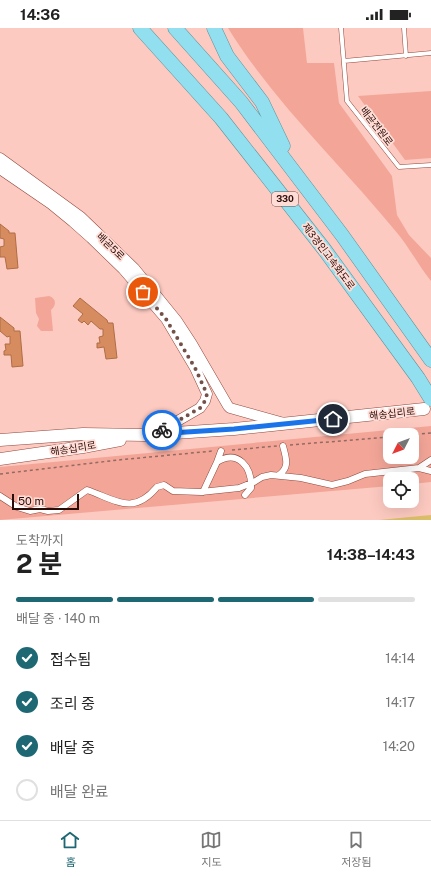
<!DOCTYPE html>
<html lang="ko">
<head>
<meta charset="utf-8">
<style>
	body { margin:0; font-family:"Public Sans","Noto Sans KR",sans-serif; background:#f2f2f2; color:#222; height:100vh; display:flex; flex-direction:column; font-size:15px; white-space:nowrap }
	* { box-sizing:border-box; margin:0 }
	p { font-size:13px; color:#767676 }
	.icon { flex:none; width:22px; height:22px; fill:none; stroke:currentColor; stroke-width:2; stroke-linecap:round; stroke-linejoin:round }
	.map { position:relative; height:492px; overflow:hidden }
	.details { display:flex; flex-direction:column; background:#fff; flex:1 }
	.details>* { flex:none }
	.needle { width:26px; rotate:228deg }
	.controls { position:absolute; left:383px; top:400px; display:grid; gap:8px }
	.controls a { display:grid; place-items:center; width:36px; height:36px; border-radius:8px; background:#fff; box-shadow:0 4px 16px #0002; font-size:20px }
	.scale { position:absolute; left:12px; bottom:10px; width:67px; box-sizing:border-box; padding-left:4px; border:2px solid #2b0e09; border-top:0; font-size:11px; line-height:14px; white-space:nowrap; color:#2b0e09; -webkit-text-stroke:3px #ffdcd5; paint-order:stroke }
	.pin { position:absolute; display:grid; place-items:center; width:34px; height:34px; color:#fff; margin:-17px; border:2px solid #fff; border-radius:50%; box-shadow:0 1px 4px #0007 }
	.courier { position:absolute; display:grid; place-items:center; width:40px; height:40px; margin:-20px; border:3px solid #1a73e8; border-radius:50%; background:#fff; color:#222; box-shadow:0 1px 5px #0007 }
	.overview em { font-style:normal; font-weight:700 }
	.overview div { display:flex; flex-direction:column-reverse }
	.overview { display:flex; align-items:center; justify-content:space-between; height:68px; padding:0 16px }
	h1 { font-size:26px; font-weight:700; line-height:30px }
	.bar { display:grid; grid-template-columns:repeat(4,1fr); gap:6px 4px; align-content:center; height:48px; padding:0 16px }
	.bar i { height:5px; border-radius:3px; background:#e0e0e0 }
	.bar .current { background:#1e6874 }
	.bar p { grid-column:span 4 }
	ol { padding:0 16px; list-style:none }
	li { display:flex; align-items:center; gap:12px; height:44px }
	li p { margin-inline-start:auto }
	li .icon { padding:4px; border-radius:50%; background:#1e6874; color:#fff; stroke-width:4 }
	li:last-child { color:#767676 }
	li i { width:22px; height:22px; border:2px solid #e0e0e0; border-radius:50% }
	.status { display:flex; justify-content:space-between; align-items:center; height:28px; padding:0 20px; background:#fff; direction:ltr }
	.status svg { height:11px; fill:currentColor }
	.menu { display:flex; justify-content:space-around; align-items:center; height:56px; border-top:1px solid #e0e0e0; background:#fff; font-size:11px; color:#767676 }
	.menu a { display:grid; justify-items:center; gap:2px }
	.menu .current { color:#1e6874 }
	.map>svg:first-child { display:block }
	.green { fill:#f3a698; fill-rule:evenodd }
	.water { fill:#dbbe69 }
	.building { fill:#d78c5f; stroke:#ae6d45 }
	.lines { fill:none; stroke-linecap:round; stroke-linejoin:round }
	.service-casing { stroke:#90483c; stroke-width:5 }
	.pedestrian-casing { stroke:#90483c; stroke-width:7 }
	.tertiary-casing { stroke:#90483c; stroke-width:11 }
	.secondary-casing { stroke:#90483c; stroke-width:13 }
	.trunk-casing { stroke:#5c929c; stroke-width:15 }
	.path { stroke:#926a63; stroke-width:1.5; stroke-dasharray:3 3; stroke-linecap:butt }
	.service { stroke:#fff; stroke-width:4 }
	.pedestrian { stroke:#fff; stroke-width:6 }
	.tertiary { stroke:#fff; stroke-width:10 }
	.secondary { stroke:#fff; stroke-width:12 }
	.trunk { stroke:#92e0ef; stroke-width:14 }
	.done { stroke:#745049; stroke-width:4; stroke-dasharray:0 7.2 }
	.route { stroke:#1a73e8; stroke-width:5 }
	.labels { text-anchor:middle; stroke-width:3.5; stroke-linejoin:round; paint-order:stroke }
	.shield { fill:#ffdcd5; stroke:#6b4c46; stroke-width:1 }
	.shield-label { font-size:9px; font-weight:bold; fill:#2b0e09 }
	.street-label { font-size:10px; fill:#2b0e09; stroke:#ffdcd5 }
</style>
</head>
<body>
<div class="status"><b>14:36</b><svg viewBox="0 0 49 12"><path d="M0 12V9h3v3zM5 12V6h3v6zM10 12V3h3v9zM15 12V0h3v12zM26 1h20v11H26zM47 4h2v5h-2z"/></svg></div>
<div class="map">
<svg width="431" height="492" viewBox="0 0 431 492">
	<rect width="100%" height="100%" fill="#fdcac1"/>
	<!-- green -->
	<path class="green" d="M228 0H303L307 35H334L339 75 392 148 397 187 409 207 431 230V253C419 238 410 221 398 206 342 137 275 76 228 0Z
		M431 63V130L405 132 358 68Z
		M49 268C56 270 57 277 51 282L53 303H41L37 298 39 291 36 285 35 270Z
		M431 398V454L412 456V451H390V458L0 492V439ZM390 407H412V429H390Z"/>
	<!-- water -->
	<path class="water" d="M431 487V492H379Z"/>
	<!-- building -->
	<path class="building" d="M0 196 9 203V205H15L18 240 7 241 5 229H0V219L4 218V211L0 210Z
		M80 270 107 292 108 295H113L117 330 106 331 104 319 97 320V315H100L99 309 103 308V301H100L91 293 88 297 84 293 82 295 78 292 83 286 73 278Z
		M0 289 14 300V303H20L23 338 12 339 11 327H4V323L6 322 5 316H10V308L7 309 0 303Z"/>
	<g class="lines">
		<defs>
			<path id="service" d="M341 0 347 73 399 139 431 137
				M404 0 406 28
				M344 33 431 25"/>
			<path id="pedestrian" d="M217 434 221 423
				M419 440 431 443
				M279 447C290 439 286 430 283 418
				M203 464 217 434C238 421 252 439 251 460L245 467
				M0 468 17 479 30 483 40 481 48 483 59 482 87 462C116 472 133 488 157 459L164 457 173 463 201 464 239 460 254 454 262 449 271 447 301 450 332 457 348 453 365 446 419 440 431 432"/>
			<path id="tertiary" d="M0 130 81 189 134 240 177 293 192 316 228 378 230 380 284 395
				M0 141 51 176 73 194 91 210 123 241 166 291 195 340 207 366 205 373 200 380 155 406"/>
			<path id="secondary" d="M0 412 83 406 145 407 234 401 424 381
				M0 431 83 419 120 412"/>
			<path id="trunk" d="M140 0 221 90 324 221 418 350 431 371
				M175 0 241 74 342 207 431 332
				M214 0 227 28 262 74 283 118"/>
		</defs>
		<!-- service casing -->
		<use href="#service" class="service-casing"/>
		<!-- pedestrian casing -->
		<use href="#pedestrian" class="pedestrian-casing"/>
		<!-- tertiary casing -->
		<use href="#tertiary" class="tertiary-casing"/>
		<!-- secondary casing -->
		<use href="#secondary" class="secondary-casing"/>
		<!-- trunk casing -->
		<use href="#trunk" class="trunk-casing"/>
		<!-- path -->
		<path class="path" d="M410 407 431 405
			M290 417 390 409
			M232 422 277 418
			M0 446 118 432 213 423"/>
		<!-- service -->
		<use href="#service" class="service"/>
		<!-- pedestrian -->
		<use href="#pedestrian" class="pedestrian"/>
		<!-- tertiary -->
		<use href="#tertiary" class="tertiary"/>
		<!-- secondary -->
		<use href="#secondary" class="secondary"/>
		<!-- trunk -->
		<use href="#trunk" class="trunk"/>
	</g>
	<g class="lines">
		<!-- done -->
		<path class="done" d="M143 264 166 291 195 340 207 366 205 373 200 380 162 402"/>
		<!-- route -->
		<path class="route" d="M162 402 155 406 234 401 333 391"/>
	</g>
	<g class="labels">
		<!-- shield labels -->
		<rect class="shield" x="272" y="164" width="26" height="14" rx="3"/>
		<g class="shield-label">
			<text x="285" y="174">330</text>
		</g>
		<!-- street labels -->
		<g class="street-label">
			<text transform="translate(377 98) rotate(52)" y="4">배곧전원로</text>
			<text transform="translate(111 218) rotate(44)" y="4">배곧5로</text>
			<text transform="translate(329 228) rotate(53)" y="4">제3경인고속화도로</text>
			<text transform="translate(392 385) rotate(-6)" y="4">해송십리로</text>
			<text transform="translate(73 420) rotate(-9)" y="4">해송십리로</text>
		</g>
	</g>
</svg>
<div class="controls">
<a><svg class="needle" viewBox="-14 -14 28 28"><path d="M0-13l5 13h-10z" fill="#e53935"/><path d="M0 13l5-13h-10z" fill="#767676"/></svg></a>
<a><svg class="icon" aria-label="locate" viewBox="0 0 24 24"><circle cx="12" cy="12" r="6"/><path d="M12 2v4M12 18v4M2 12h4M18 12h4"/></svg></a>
</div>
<div class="scale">50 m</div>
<div class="pin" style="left:143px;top:264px;background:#ea580c"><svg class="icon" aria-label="bag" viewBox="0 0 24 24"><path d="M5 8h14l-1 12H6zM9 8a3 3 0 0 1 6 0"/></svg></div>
<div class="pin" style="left:333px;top:391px;background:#1f2937"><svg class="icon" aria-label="home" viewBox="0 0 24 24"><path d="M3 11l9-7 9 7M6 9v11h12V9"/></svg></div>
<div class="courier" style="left:162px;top:402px"><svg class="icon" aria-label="bike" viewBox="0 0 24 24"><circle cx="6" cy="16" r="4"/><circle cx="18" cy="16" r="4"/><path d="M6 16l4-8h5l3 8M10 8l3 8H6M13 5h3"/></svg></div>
</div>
<section class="details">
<div class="overview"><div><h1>2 분</h1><p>도착까지</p></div><em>14:38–14:43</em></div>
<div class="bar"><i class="current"></i><i class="current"></i><i class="current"></i><i></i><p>배달 중 · 140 m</p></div>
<ol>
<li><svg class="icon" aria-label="check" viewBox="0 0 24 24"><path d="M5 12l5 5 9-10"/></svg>접수됨<p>14:14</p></li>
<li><svg class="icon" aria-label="check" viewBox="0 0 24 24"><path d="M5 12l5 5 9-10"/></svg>조리 중<p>14:17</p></li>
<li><svg class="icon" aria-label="check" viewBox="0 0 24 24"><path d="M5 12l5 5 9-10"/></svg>배달 중<p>14:20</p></li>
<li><i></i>배달 완료</li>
</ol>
</section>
<nav class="menu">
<a class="current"><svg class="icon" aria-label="home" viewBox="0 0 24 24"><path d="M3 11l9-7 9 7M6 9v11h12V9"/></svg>홈</a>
<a><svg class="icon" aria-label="map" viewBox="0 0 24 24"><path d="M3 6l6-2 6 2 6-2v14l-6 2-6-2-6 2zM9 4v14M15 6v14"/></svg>지도</a>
<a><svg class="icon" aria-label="saved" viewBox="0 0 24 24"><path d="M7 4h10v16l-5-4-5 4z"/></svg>저장됨</a>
</nav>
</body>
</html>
